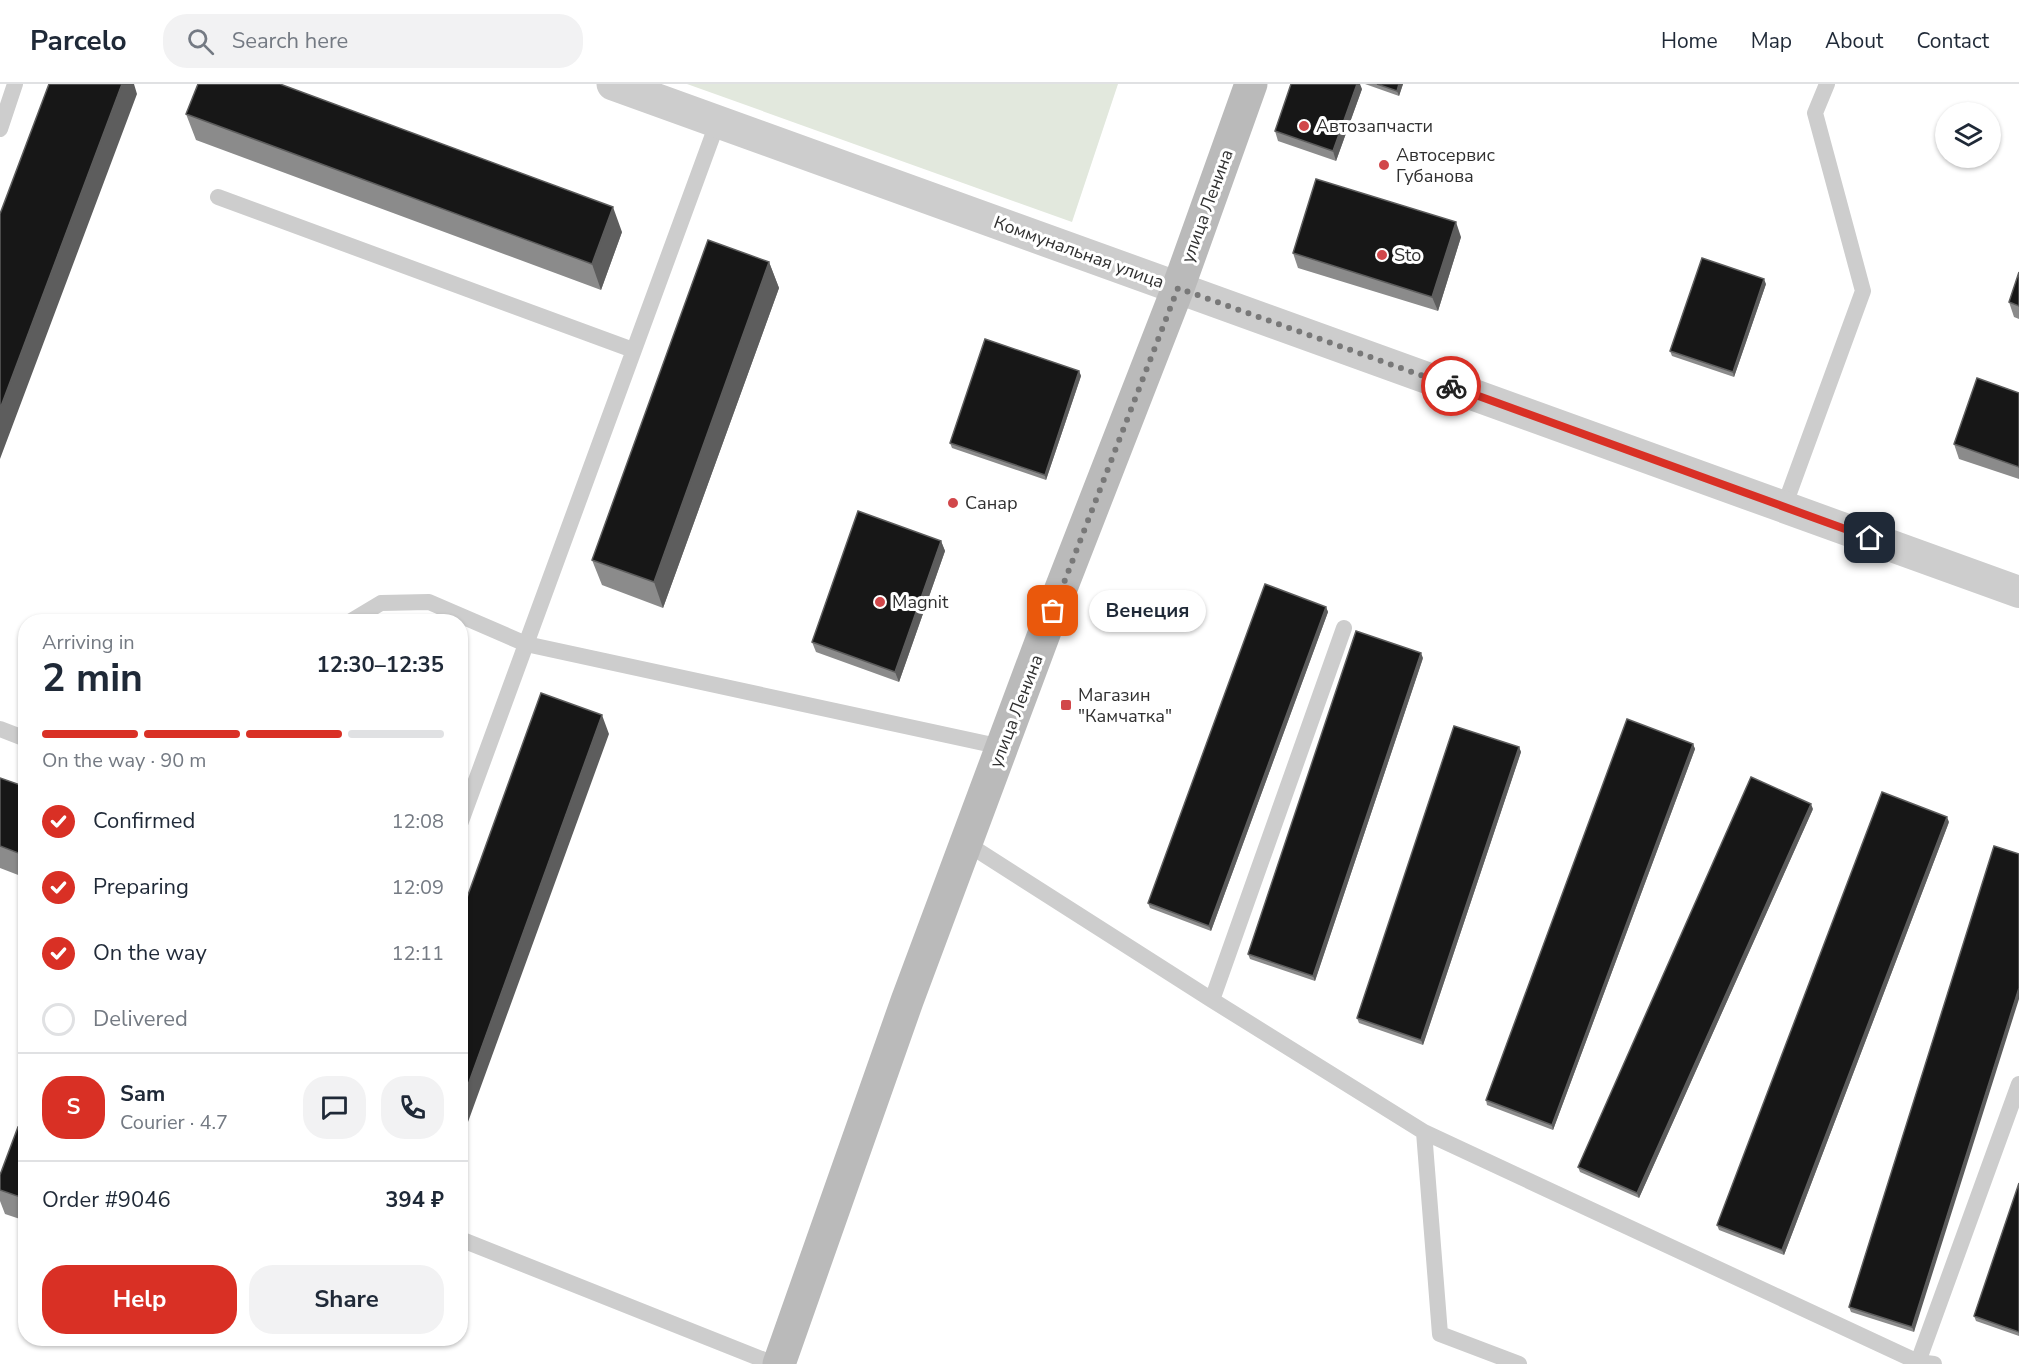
<!DOCTYPE html>
<html lang="en">
<head>
<meta charset="utf-8">
<style>
	body { margin:0; font-family:"Nunito Sans",sans-serif; background:#f2f2f3; color:#1f2937; height:100vh; display:flex; flex-direction:column; font-size:22px; white-space:nowrap }
	* { box-sizing:border-box; margin:0 }
	p { font-size:20px; color:#747a83 }
	.icon { flex:none; width:33px; height:33px; fill:none; stroke:currentColor; stroke-width:2; stroke-linecap:round; stroke-linejoin:round }
	.map { position:relative; flex:1; overflow:hidden }
	.side { position:absolute; left:18px; top:530px; width:450px; height:732px; display:flex; flex-direction:column; background:#fff; border-radius:24px; box-shadow:0 2px 4px #0004 }
	.side>* { flex:none }
	.buttons { position:absolute; left:1935px; top:18px; display:grid; gap:12px }
	.buttons a { display:grid; place-items:center; width:66px; height:66px; border-radius:50%; background:#fff; box-shadow:0 2px 4px #0004; font-size:30px }
	.pin { position:absolute; display:grid; place-items:center; width:51px; height:51px; color:#fff; margin:-26px; border-radius:12px; box-shadow:0 3px 9px #0006 }
	.courier { position:absolute; display:grid; place-items:center; width:60px; height:60px; margin:-30px; border:4px solid #d93025; border-radius:50%; background:#fff; color:#222; box-shadow:0 2px 8px #0007 }
	.bubble { position:absolute; height:42px; border-radius:21px; background:#fff; box-shadow:0 2px 4px #0004; font-size:20px; font-weight:700; line-height:42px; text-align:center }
	.summary em { font-style:normal; font-weight:700 }
	.summary div { display:flex; flex-direction:column-reverse }
	.summary { display:flex; align-items:center; justify-content:space-between; height:102px; padding:0 24px }
	h1 { font-size:39px; font-weight:700; line-height:45px }
	.bar { display:grid; grid-template-columns:repeat(4,1fr); gap:9px 6px; align-content:center; height:72px; padding:0 24px }
	.bar i { height:8px; border-radius:4px; background:#e0e1e3 }
	.bar .current { background:#d93025 }
	.bar p { grid-column:span 4 }
	.line { display:flex; align-items:center; gap:15px; padding:0 24px; border-top:2px solid #e0e1e3 }
	.line div { flex:1 }
	.round { display:grid; place-items:center; flex:none; width:63px; height:63px; border-radius:24px; background:#f2f2f3 }
	ol { padding:0 24px; list-style:none }
	li { display:flex; align-items:center; gap:18px; height:66px }
	li p { margin-inline-start:auto }
	li .icon { padding:6px; border-radius:50%; background:#d93025; color:#fff; stroke-width:4 }
	li:last-child { color:#747a83 }
	li i { width:33px; height:33px; border:3px solid #e0e1e3; border-radius:50% }
	.button { display:flex; gap:12px; margin-top:auto; padding:12px 24px }
	.button a { flex:1; height:69px; border-radius:24px; background:#d93025; color:#fff; font-size:24px; font-weight:700; line-height:69px; text-align:center }
	.button a+a { background:#f2f2f3; color:#1f2937 }
	header { display:flex; align-items:center; gap:36px; box-sizing:border-box; height:84px; padding:0 30px; background:#fff; border-bottom:2px solid #e0e1e3 }
	header strong { font-size:28px }
	nav { display:flex; gap:33px; margin-inline-start:auto; font-size:21px }
	.search { width:420px; height:54px; background:#f2f2f3; display:flex; align-items:center; gap:15px; box-sizing:border-box; padding:0 21px; border-radius:24px; color:#747a83; font-size:22px }
	.map>svg:first-child { display:block }
	.green { fill:#e2e8dd }
	.lines { fill:none; stroke-linecap:round; stroke-linejoin:round }
	.service { stroke:#cdcdcd; stroke-width:16 }
	.minor { stroke:#cdcdcd; stroke-width:32 }
	.tertiary { stroke:#cdcdcd; stroke-width:33 }
	.secondary { stroke:#bababa; stroke-width:33 }
	.wall { fill:#8b8b8b }
	.shaded-wall { fill:#5d5d5d }
	.building { fill:#171717; stroke:#5d5d5d; stroke-width:1.5 }
	.done { stroke:#787878; stroke-width:6; stroke-dasharray:0 10.8 }
	.route { stroke:#d93025; stroke-width:8 }
	.poi-dot { fill:#d1474a; stroke:#fff; stroke-width:2 }
	.labels { text-anchor:middle; stroke-width:6; stroke-linejoin:round; paint-order:stroke }
	.poi-label { font-size:18px; fill:#303030; stroke:#fff; text-anchor:start }
	.street-label { font-size:18px; fill:#303030; stroke:#fff }
</style>
</head>
<body>
<header>
<strong>Parcelo</strong>
<div class="search"><svg class="icon" aria-label="search" viewBox="0 0 24 24"><circle cx="10" cy="10" r="6"/><path d="M15 15l6 6"/></svg>Search here</div>
<nav><a>Home</a><a>Map</a><a>About</a><a>Contact</a></nav>
</header>
<div class="map">
<svg width="2019" height="1280" viewBox="0 0 2019 1280">
	<rect width="100%" height="100%" fill="#fff"/>
	<!-- green -->
	<path class="green" d="M687 0H1118L1072 138Z"/>
	<g class="lines">
		<!-- service -->
		<path class="service" d="M0 45 15 0
			M218 113 633 266
			M1784 423 1863 207 1815 29 1827 0
			M351 537 381 519 429 518 526 560 1002 663
			M0 645 26 655
			M460 740 718 37
			M966 759 1212 916 1424 1048 1918 1278 1934 1280
			M1212 916 1344 544
			M1424 1048 1440 1250 1519 1280
			M460 1155 774 1280
			M1918 1278 2019 1000"/>
		<!-- minor -->
		<path class="minor" d="M1178 204 2019 508"/>
		<!-- tertiary -->
		<path class="tertiary" d="M613 0 1178 204"/>
		<!-- secondary -->
		<path class="secondary" d="M779 1280 907 917 1060 507 1178 204 1251 0"/>
	</g>
	<!-- wall -->
	<path class="wall" d="M1365 0H1403L1399 12Z
		M1362 5 1336 77 1278 57 1275 47Z
		M186 30 622 148 601 206 196 56Z
		M1461 153 1438 227 1298 184 1293 169Z
		M769 178 779 204 663 524 602 501 592 476Z
		M2019 188V235L2014 233 2009 218Z
		M1766 200 1734 293 1672 272 1670 267Z
		M1079 287 1081 292 1046 396 952 364 950 359Z
		M2019 309V395L1959 375 1954 360Z
		M941 457 945 467 899 598 816 568 812 558Z
		M1326 523 1328 528 1211 847 1150 824 1148 819Z
		M1423 574 1315 897 1250 875 1248 870Z
		M1693 660 1695 665 1553 1046 1487 1021 1486 1016Z
		M1519 663 1521 668 1423 961 1359 939 1357 934Z
		M0 694 26 703V794L0 784Z
		M1813 725 1639 1114 1580 1088 1578 1083Z
		M1949 738 1784 1171 1719 1146 1717 1141Z
		M1994 762 1914 1248 1851 1228 1849 1223Z
		M26 1045V1137L5 1130 0 1117V1091Z
		M2019 1099V1252L1976 1237 1974 1232Z"/>
	<!-- shaded-wall -->
	<path class="shaded-wall" d="M122 0H134L137 10 0 375V325Z
		M1357 0H1360L1362 5 1336 77 1333 67Z
		M1399 0H1403L1399 12 1397 7Z
		M613 123 622 148 601 206 592 180Z
		M1456 138 1461 153 1438 227 1432 213Z
		M769 178 779 204 663 524 654 498Z
		M1764 195 1766 200 1734 293 1733 288Z
		M1079 287 1081 292 1046 396 1045 391Z
		M941 457 945 467 899 598 895 588Z
		M1326 523 1328 528 1211 847 1209 842Z
		M1421 569 1423 574 1315 897 1313 892Z
		M602 631 609 650 460 1060V1023Z
		M1693 660 1695 665 1553 1046 1552 1041Z
		M1519 663 1521 668 1423 961 1421 956Z
		M1811 720 1813 725 1639 1114 1637 1109Z
		M1947 733 1949 738 1784 1171 1782 1166Z
		M2019 904V915L1914 1248 1912 1243Z"/>
	<!-- building -->
	<path class="building" d="M49 0H122L0 325V130Z
		M198 0H280L613 123 592 180 186 30Z
		M1291 0H1357L1333 67 1275 47Z
		M1377 0H1399L1397 7Z
		M1316 95 1456 138 1432 213 1293 169Z
		M708 156 769 178 654 498 592 476Z
		M1702 174 1764 195 1733 288 1670 267Z
		M2019 188V222L2009 218Z
		M985 255 1079 287 1045 391 950 359Z
		M1977 294 2019 309V383L1954 360Z
		M858 427 941 457 895 588 812 558Z
		M1265 500 1326 523 1209 842 1148 819Z
		M1356 547 1421 569 1313 892 1248 870Z
		M541 609 602 631 460 1023V833Z
		M1627 635 1693 660 1552 1041 1486 1016Z
		M1454 642 1519 663 1421 956 1357 934Z
		M1751 693 1811 720 1637 1109 1578 1083Z
		M0 694 26 703V772L0 762Z
		M1882 708 1947 733 1782 1166 1717 1141Z
		M1994 762 2019 770V904L1912 1243 1849 1223Z
		M18 1043 26 1045V1115L0 1106V1091Z
		M2019 1099V1248L1974 1232Z"/>
	<g class="lines">
		<!-- done -->
		<path class="done" d="M1053 527 1178 204 1451 302"/>
		<!-- route -->
		<path class="route" d="M1451 302 1870 454"/>
	</g>
	<!-- markers -->
	<g class="poi-dot">
		<circle cx="1304" cy="42" r="6"/>
		<circle cx="1384" cy="81" r="6"/>
		<circle cx="1382" cy="171" r="6"/>
		<circle cx="953" cy="419" r="6"/>
		<circle cx="880" cy="518" r="6"/>
		<rect x="1060" y="615" width="12" height="12" rx="3"/>
	</g>
	<g class="labels">
		<!-- poi labels -->
		<g class="poi-label">
			<text x="1316" y="48">Автозапчасти</text>
			<text x="1396" y="77">Автосервис<tspan x="1396" dy="21">Губанова</tspan></text>
			<text x="1394" y="177">Sto</text>
			<text x="965" y="425">Санар</text>
			<text x="892" y="524">Magnit</text>
			<text x="1078" y="617">Магазин<tspan x="1078" dy="21">"Камчатка"</tspan></text>
		</g>
		<!-- street labels -->
		<g class="street-label">
			<text transform="translate(1207 122) rotate(-70)" y="6">улица Ленина</text>
			<text transform="translate(1079 168) rotate(20)" y="6">Коммунальная улица</text>
			<text transform="translate(1016 627) rotate(-69)" y="6">улица Ленина</text>
		</g>
	</g>
</svg>
<div class="buttons">
<a><svg class="icon" aria-label="layers" viewBox="0 0 24 24"><path d="M12 4l9 5-9 5-9-5zM3 14l9 5 9-5"/></svg></a>
</div>
<div class="pin" style="left:1053px;top:527px;background:#ea580c"><svg class="icon" aria-label="bag" viewBox="0 0 24 24"><path d="M5 8h14l-1 12H6zM9 8a3 3 0 0 1 6 0"/></svg></div>
<div class="pin" style="left:1870px;top:454px;background:#1f2937"><svg class="icon" aria-label="home" viewBox="0 0 24 24"><path d="M3 11l9-7 9 7M6 9v11h12V9"/></svg></div>
<div class="courier" style="left:1451px;top:302px"><svg class="icon" aria-label="bike" viewBox="0 0 24 24"><circle cx="6" cy="16" r="4"/><circle cx="18" cy="16" r="4"/><path d="M6 16l4-8h5l3 8M10 8l3 8H6M13 5h3"/></svg></div>
<div class="bubble" style="left:1089px;top:506px;width:117px">Венеция</div>
<section class="side">
<div class="summary"><div><h1>2 min</h1><p>Arriving in</p></div><em>12:30–12:35</em></div>
<div class="bar"><i class="current"></i><i class="current"></i><i class="current"></i><i></i><p>On the way · 90 m</p></div>
<ol>
<li><svg class="icon" aria-label="check" viewBox="0 0 24 24"><path d="M5 12l5 5 9-10"/></svg>Confirmed<p>12:08</p></li>
<li><svg class="icon" aria-label="check" viewBox="0 0 24 24"><path d="M5 12l5 5 9-10"/></svg>Preparing<p>12:09</p></li>
<li><svg class="icon" aria-label="check" viewBox="0 0 24 24"><path d="M5 12l5 5 9-10"/></svg>On the way<p>12:11</p></li>
<li><i></i>Delivered</li>
</ol>
<div class="line" style="height:108px"><b class="round" style="background:#d93025;color:#fff">S</b><div><b>Sam</b><p>Courier · 4.7</p></div><a class="round"><svg class="icon" aria-label="chat" viewBox="0 0 24 24"><path d="M4 5h16v11H9l-5 4z"/></svg></a><a class="round"><svg class="icon" aria-label="phone" viewBox="0 0 24 24"><path d="M5 4h4l2 5-3 2q2 4 5 5l2-3 5 2v4C11 20 4 13 5 4z"/></svg></a></div>
<div class="line" style="height:78px"><div>Order #9046</div><b>394 ₽</b></div>
<div class="button"><a>Help</a><a>Share</a></div>
</section>
</div>
</body>
</html>
